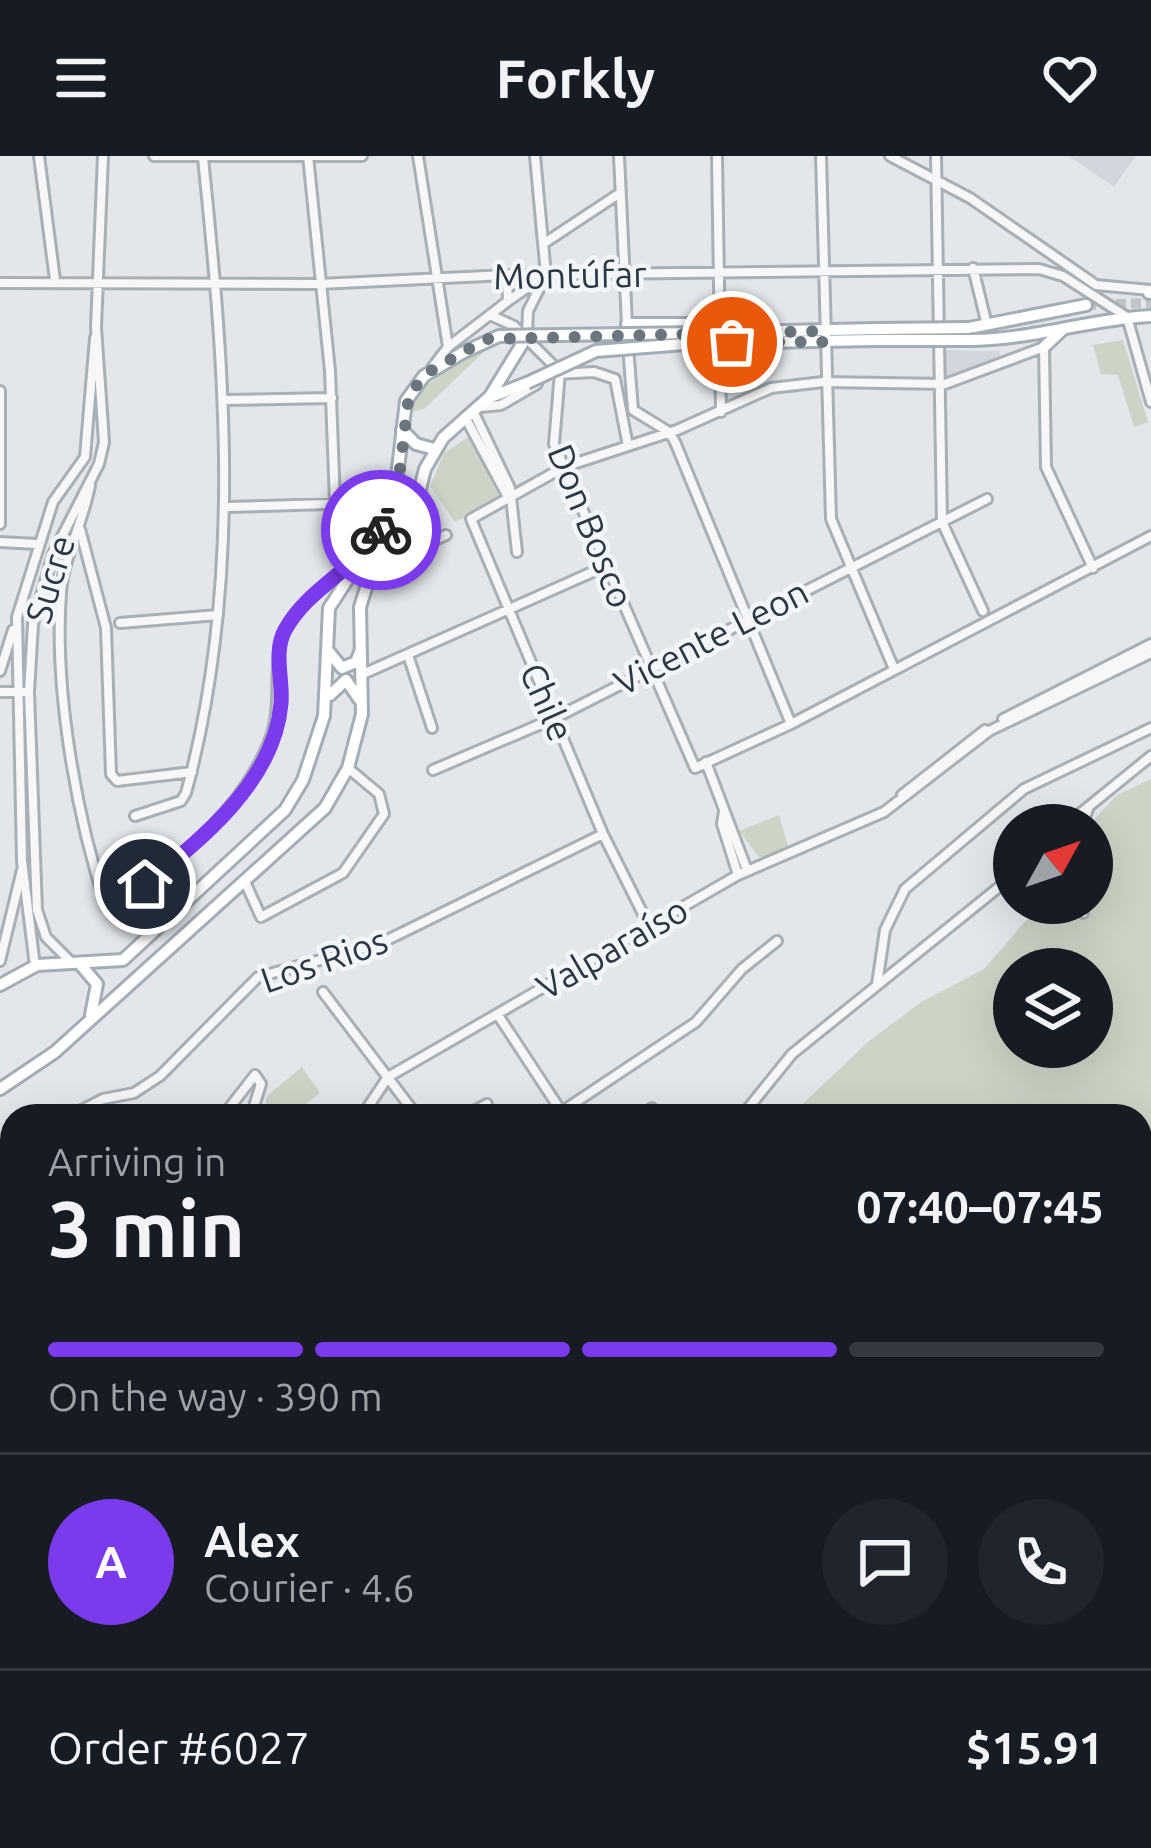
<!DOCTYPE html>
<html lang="en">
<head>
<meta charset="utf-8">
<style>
	body { margin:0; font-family:Ubuntu,sans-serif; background:#20242c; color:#f1f3f6; height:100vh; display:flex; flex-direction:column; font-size:45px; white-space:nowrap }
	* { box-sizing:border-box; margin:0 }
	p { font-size:39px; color:#9ea1a6 }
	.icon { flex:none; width:66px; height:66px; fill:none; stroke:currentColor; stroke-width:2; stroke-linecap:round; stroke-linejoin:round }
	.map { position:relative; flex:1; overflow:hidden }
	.side { position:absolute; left:0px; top:948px; width:1152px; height:744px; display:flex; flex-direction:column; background:#171b24; border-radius:36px 36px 0 0; box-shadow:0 12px 48px #0002 }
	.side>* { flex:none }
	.needle { width:78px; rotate:50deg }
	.controls { position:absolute; left:993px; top:648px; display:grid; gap:24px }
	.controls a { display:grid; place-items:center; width:120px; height:120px; border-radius:50%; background:#171b24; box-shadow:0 12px 48px #0002; font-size:60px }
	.pin { position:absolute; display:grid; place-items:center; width:102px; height:102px; color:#fff; margin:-51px; border:6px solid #fff; border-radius:50%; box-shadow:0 3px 12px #0007 }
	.courier { position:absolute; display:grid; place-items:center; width:120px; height:120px; margin:-60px; border:9px solid #7c3aed; border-radius:50%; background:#fff; color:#222; box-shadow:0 3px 15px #0007 }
	.summary em { font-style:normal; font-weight:600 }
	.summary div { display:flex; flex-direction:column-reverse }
	.summary { display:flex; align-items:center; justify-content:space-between; height:204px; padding:0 48px }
	h1 { font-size:78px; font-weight:600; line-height:90px }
	.bar { display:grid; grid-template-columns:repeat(4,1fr); gap:18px 12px; align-content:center; height:144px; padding:0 48px }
	.bar i { height:15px; border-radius:9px; background:#363941 }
	.bar .on { background:#7c3aed }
	.bar p { grid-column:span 4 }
	.line { display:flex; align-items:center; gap:30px; padding:0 48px; border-top:3px solid #363941 }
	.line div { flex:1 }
	.round { display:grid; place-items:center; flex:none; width:126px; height:126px; border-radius:63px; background:#20242c }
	header { display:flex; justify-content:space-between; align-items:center; height:156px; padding:0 48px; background:#171b24; font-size:54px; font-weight:600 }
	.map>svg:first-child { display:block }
	.built { fill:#d1d7dd }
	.green { fill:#cbd4c5; fill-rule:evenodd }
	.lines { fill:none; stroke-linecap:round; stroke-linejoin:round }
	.river { stroke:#a0b9c9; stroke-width:14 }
	.major-tunnel { stroke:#bec4c9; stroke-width:10; stroke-dasharray:10 5; stroke-linecap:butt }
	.minor-casing { stroke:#a8afb5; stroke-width:14 }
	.major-casing { stroke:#a3adb6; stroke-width:16 }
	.minor { stroke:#f6f7f9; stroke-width:8 }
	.major { stroke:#fff; stroke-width:10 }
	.major-bridge-casing { stroke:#a3adb6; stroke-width:16; stroke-linecap:butt }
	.major-bridge { stroke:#fff; stroke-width:10 }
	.done { stroke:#6b757e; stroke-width:12; stroke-dasharray:0 21.6 }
	.route { stroke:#7c3aed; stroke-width:15 }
	.labels { text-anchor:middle; stroke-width:9; stroke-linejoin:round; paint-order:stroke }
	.street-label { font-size:36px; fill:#2b3743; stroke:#f3f6f8 }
</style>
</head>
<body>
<header><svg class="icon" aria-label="menu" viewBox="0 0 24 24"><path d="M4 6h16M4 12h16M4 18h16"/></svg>Forkly<svg class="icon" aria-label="heart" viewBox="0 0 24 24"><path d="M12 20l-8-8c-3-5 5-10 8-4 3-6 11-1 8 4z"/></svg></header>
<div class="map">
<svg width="1151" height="1692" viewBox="0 0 1151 1692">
	<rect width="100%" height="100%" fill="#e3e7eb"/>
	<!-- built -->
	<path class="built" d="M1069 0H1136L1114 31Z
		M942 194 999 195 1001 204 945 225Z"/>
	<!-- green -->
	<path class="green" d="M1123 184 1148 266 1134 271 1118 219 1101 218 1093 189Z
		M487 186 492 188 424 253 406 257 415 238Z
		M470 280 501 345 455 366 430 330 444 297Z
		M1151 623V1423L1140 1422V960H790L869 885 921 846 984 813 1041 747H1092L1089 669 1117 639ZM1014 813H1092V891H1014Z
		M779 659 789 693 762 705 739 675Z
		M302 911 320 937C301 951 288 969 265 951L267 940Z
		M12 1614V1680H173L182 1692H0V1618Z"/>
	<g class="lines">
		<!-- river -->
		<path class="river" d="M187 1680 196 1692"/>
		<!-- major-tunnel -->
		<path class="major-tunnel" d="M1086 149 1151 147"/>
		<defs>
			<path id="minor" d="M39 0 55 124
				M154 0H362
				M308 0 330 215 335 346
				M418 0 448 191
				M619 0 627 169
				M717 0 721 256
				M821 0 831 363 894 513
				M890 0 970 42 1096 129 1150 134
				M936 0 942 366 983 455
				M546 86 620 37
				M973 112 987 169
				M0 127 319 128 507 119 1039 113 1063 120 1127 161 1151 246
				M508 145 540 123
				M490 159 514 170 560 216 554 288 695 612 791 568 1151 380
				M527 179 528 155 546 119 535 0
				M628 190 633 254 669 276 675 286 791 568
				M432 212 448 191 508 145 507 119
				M556 218 594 216 615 223 628 290
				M0 235V368
				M224 244 332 242
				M480 251 501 249 537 228
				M473 255 510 332 517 396
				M465 261 508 341
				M90 329C84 365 63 402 61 437 54 533 76 659 106 750L112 752C175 704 238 662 269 586 283 551 273 521 281 486 288 452 330 426 356 406
				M228 351 395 346
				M80 373 106 472 111 618 117 625 192 616
				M0 386 37 388
				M391 394 401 399 446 379
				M120 467 218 459
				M408 499 432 572
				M0 515 13 474
				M363 518 606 410
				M0 536H29
				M1003 563 1151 488
				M706 606 747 714
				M433 614 555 562 987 343
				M902 639 985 574
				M724 655 722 668 738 719
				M135 660 181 645 186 637C243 427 225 215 203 2
				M1066 669 1151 600
				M1082 669 1088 653
				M246 728 261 761 343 717 384 658 379 638 348 612
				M1083 747V757
				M648 768 603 678 471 363 564 311 677 274 771 232 823 226 945 228 1044 191 1046 311 1093 412
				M0 805 22 714
				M70 805 46 781 37 754 29 536 33 468 53 398 99 308 104 286 96 171 103 0
				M35 810 22 705 17 461 53 346 85 301 95 182
				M877 828 885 774 905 733 1024 633 1151 572
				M323 836 417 960
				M498 859 561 955
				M70 960 103 943 134 937 160 920 258 821 379 788 603 678
				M223 960 255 919 261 928 251 960
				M362 960 388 921 738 719 884 656 989 575 1151 497
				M464 960 487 948
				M555 960 696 866 742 813 777 785
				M640 960 652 952
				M742 960 792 898 1014 719
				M0 990 12 986
				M0 1135 12 1143
				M0 1197 12 1212
				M0 1209 12 1257
				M1 1394 12 1417
				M1140 1409 1151 1413
				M1140 1459 1151 1460
				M1140 1485 1151 1487
				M0 1512 12 1506
				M1140 1514 1151 1515
				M1140 1549 1151 1548
				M0 1553 12 1554
				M728 1680 739 1692
				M853 1680 857 1682"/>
			<path id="major" d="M1149 137H1151
				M627 168H708L718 176
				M969 172 1086 149
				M696 177 875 173
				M973 184C1034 183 1090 163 1151 160
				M697 187 877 184
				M1044 191 1062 174
				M490 240 527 180
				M402 274 416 288 434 293
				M330 497 342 512 356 506 360 496
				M330 539 346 524 359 543
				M80 808 97 828 91 859
				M0 829 37 809 123 804 285 654 303 624 324 560 329 452 393 354 406 245 424 220 462 197
				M0 933 55 896 325 652 348 612 362 558 360 451 366 432 412 365 425 313 443 282 488 242 527 227
				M1140 1570 1151 1568
				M1140 1582 1151 1580
				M0 1590 12 1589
				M0 1606H12"/>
		</defs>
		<!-- minor casing -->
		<use href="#minor" class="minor-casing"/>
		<!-- major casing -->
		<use href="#major" class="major-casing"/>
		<!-- minor -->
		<use href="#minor" class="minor"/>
		<!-- major -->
		<use href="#major" class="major"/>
		<defs>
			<path id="major-bridge" d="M875 173 969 172
				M877 184H973
				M462 197 499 180 696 177
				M527 227 596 195 697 187"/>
		</defs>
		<!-- major-bridge casing -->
		<use href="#major-bridge" class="major-bridge-casing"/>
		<!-- major-bridge -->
		<use href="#major-bridge" class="major-bridge"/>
	</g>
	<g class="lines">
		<!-- done -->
		<path class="done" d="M381 374 398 329 409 238 429 216 486 183 822 175 823 186H732"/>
		<!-- route -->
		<path class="route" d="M145 728C201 684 275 625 281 547 283 524 273 495 285 474 308 432 355 414 381 374"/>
	</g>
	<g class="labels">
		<!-- street labels -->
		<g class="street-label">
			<text transform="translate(570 119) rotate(-1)" y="13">Montúfar</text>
			<text transform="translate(591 370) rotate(68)" y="13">Don Bosco</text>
			<text transform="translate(50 423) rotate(-73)" y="13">Sucre</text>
			<text transform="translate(711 481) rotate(-27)" y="13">Vicente Leon</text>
			<text transform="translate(547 546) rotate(66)" y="13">Chile</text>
			<text transform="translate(612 792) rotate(-30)" y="13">Valparaíso</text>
			<text transform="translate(324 804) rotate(-19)" y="13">Los Rios</text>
		</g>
	</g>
</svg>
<div class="controls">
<a><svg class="needle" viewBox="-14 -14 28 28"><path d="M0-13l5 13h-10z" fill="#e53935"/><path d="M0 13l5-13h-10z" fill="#9ea1a6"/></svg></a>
<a><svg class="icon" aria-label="layers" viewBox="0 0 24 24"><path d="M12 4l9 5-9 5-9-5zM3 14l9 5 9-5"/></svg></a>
</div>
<div class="pin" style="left:732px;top:186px;background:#ea580c"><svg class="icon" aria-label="bag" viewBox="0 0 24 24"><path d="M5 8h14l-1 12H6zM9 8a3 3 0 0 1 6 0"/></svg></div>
<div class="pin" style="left:145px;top:728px;background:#1f2937"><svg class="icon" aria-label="home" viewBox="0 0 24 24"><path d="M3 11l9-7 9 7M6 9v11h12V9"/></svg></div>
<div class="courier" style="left:381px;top:374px"><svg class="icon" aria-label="bike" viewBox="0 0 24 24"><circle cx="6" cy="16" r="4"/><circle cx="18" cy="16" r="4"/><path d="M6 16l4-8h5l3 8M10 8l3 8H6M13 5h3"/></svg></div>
<section class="side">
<div class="summary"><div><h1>3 min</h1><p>Arriving in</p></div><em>07:40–07:45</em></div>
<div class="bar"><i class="on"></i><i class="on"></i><i class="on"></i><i></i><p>On the way · 390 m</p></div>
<div class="line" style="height:216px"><b class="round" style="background:#7c3aed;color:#fff">A</b><div><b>Alex</b><p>Courier · 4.6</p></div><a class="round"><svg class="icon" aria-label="chat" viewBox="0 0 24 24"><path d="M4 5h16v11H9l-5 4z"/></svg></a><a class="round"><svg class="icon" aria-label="phone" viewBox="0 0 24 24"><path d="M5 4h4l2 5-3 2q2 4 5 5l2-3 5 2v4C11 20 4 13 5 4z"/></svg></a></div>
<div class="line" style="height:156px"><div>Order #6027</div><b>$15.91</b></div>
</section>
</div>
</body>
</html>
